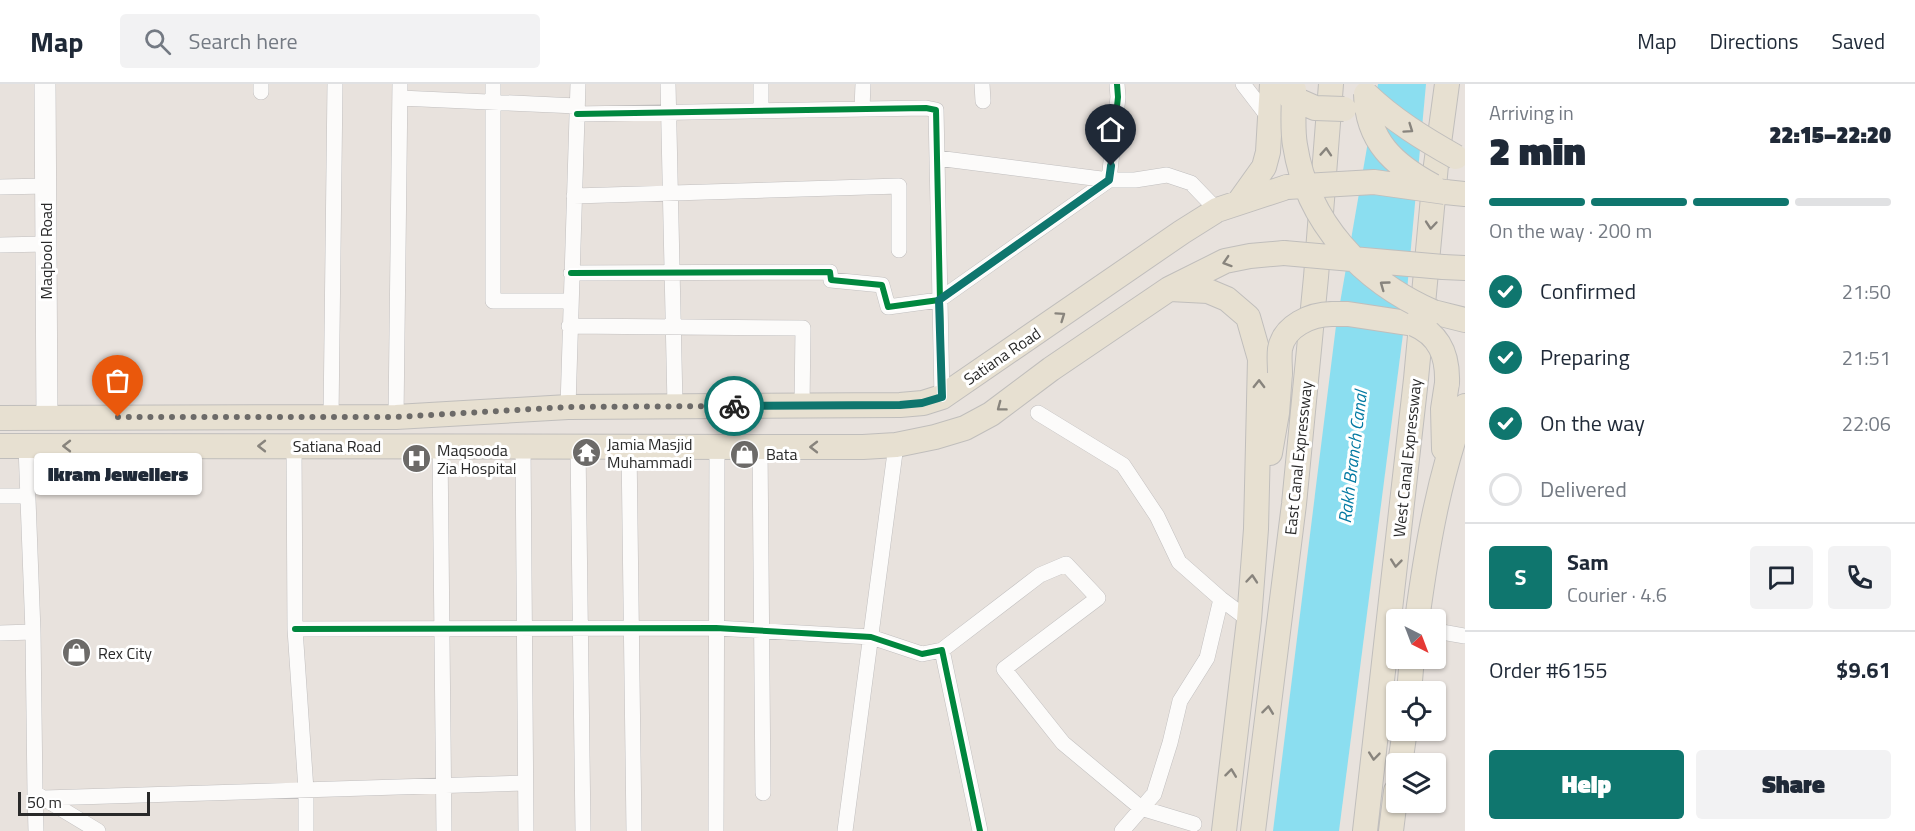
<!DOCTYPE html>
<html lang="en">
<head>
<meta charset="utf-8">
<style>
	body { margin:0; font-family:"Titillium Web",sans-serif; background:#f2f2f3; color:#1f2937; height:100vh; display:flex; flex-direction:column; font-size:22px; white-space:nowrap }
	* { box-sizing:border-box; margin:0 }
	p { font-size:20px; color:#747a83 }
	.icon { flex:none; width:33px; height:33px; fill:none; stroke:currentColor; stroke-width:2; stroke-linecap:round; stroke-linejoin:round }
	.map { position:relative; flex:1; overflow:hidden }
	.sheet { display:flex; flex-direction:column; background:#fff; width:450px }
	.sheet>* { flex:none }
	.needle { width:39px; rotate:138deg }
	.fabs { position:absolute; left:1386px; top:525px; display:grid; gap:12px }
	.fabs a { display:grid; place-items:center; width:60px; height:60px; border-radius:6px; background:#fff; box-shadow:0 2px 4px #0004; font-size:30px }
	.scale { position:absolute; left:18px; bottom:15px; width:132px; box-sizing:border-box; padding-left:6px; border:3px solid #292929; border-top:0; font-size:16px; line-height:21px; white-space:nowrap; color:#292929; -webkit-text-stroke:4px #fff; paint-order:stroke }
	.pin { position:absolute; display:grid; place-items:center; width:51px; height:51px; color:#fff; margin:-62px -26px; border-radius:50% 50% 50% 0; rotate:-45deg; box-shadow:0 0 6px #0007 }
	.pin .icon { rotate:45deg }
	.courier { position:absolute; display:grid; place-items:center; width:60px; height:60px; margin:-30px; border:4px solid #0f766e; border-radius:50%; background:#fff; color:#222; box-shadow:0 2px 8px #0007 }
	.bubble { position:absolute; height:42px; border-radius:6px; background:#fff; box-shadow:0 2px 4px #0004; font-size:20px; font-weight:800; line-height:42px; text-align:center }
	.overview em { font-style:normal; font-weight:800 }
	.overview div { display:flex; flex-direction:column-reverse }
	.overview { display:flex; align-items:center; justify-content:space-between; height:102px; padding:0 24px }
	h1 { font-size:39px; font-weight:800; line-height:45px }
	.bar { display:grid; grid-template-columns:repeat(4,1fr); gap:9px 6px; align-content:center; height:72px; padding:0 24px }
	.bar i { height:8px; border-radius:4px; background:#e0e1e3 }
	.bar .on { background:#0f766e }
	.bar p { grid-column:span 4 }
	.line { display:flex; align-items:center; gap:15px; padding:0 24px; border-top:2px solid #e0e1e3 }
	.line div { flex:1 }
	.round { display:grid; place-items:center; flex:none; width:63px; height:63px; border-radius:6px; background:#f2f2f3 }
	ol { padding:0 24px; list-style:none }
	li { display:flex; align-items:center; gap:18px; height:66px }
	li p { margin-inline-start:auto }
	li .icon { padding:6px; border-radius:50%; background:#0f766e; color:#fff; stroke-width:4 }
	li:last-child { color:#747a83 }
	li i { width:33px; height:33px; border:3px solid #e0e1e3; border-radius:50% }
	.action { display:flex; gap:12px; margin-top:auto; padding:12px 24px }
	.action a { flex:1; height:69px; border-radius:6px; background:#0f766e; color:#fff; font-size:24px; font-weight:800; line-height:69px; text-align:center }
	.action a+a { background:#f2f2f3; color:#1f2937 }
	header { display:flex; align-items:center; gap:36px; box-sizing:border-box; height:84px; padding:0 30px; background:#fff; border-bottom:2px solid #e0e1e3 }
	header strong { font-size:28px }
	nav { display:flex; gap:33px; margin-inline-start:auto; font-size:21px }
	.search { width:420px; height:54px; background:#f2f2f3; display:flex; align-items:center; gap:15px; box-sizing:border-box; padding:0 21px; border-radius:6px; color:#747a83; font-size:22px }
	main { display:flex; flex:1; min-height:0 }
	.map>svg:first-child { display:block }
	.water { fill:#8bdef0 }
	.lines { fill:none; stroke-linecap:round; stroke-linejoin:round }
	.street-casing { stroke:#c1bfbf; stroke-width:16 }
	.secondary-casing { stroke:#c1bfbf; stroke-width:22 }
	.primary-casing { stroke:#c0bebc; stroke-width:26 }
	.street { stroke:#fcfbfa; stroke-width:15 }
	.secondary { stroke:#fcfbfa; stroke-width:21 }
	.primary { stroke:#e7e0d1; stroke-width:24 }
	.primary-bridge-casing { stroke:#c0bebc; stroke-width:26; stroke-linecap:butt }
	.primary-bridge { stroke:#e7e0d1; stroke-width:24 }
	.cycleway-casing { stroke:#fff; stroke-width:10 }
	.cycleway { stroke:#00873e; stroke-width:6 }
	.oneway { stroke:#88847d }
	.done { stroke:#6c6a68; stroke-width:6; stroke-dasharray:0 10.8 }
	.route { stroke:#0f766e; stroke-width:8 }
	.labels { text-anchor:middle; stroke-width:6; stroke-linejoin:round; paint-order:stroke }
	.street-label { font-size:16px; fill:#292929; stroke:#fff }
	.poi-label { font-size:16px; fill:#292929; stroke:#fff; text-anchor:start }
	.water-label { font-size:18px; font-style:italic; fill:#0379a2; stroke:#fff }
</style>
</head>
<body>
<header>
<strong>Map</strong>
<div class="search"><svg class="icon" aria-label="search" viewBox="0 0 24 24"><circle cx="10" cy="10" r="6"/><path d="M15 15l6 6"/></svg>Search here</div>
<nav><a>Map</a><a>Directions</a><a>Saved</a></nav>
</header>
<main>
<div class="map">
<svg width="1465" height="747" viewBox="0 0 1465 747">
	<rect width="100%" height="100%" fill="#e8e2dd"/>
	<!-- water -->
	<path class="water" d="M1378 0H1426L1403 250 1339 747H1273L1336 242Z"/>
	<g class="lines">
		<defs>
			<path id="street" d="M261 0V8
				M493 0V217H570
				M668 0 675 321
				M761 0V27
				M982 0 983 17
				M1243 0 1269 34
				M400 14 577 22
				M862 25 863 0
				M577 30 926 24 936 26 942 313
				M937 74 1109 96H1135L1167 91 1191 99 1217 126
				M0 103 46 102
				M574 112 899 102V166
				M0 161 46 160
				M571 189 830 188 831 196 882 201 888 223 939 216 1109 96 1118 13 1117 0
				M569 242 803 244 802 323
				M568 323 578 0
				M1038 329 1123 381 1157 432 1179 478 1221 515 1249 536
				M396 334 400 0
				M331 335 335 0
				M26 362 33 548 35 709 98 747
				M294 362 295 545 306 706V747
				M440 362 444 747
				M578 362 583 747
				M629 362 634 747
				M523 363 526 747
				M760 363 763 709
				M0 412H28
				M295 545 716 544 871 553 922 570 942 566 980 747
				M1436 547 1465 552
				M0 549 33 548
				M942 566 1040 491 1066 480 1098 514 1004 585 1063 659 1141 724 1194 740
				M35 709 36 747
				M44 714 525 699
				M716 747 717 363
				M845 747 896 361
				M1122 747 1154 710 1170 659 1180 617 1207 574 1221 515"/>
			<path id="secondary" d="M45 0 47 334"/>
			<path id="primary" d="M1445 108 1465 110
				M1239 118 1264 83 1268 68 1272 0
				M1443 183 1465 184
				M1170 205 1208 207 1227 215 1248 233 1260 275 1256 445 1249 536 1224 747
				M1433 228 1465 236
				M1332 230H1348L1414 240
				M0 334 396 333 568 323 900 321 923 319 942 313 1182 148 1217 126 1287 103
				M0 362 863 363 896 361 935 353 965 344 991 330 1051 285 1169 205 1225 177 1250 172 1284 169
				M1444 365 1443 325 1447 299
				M1270 369 1277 329 1280 289
				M1417 536C1427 462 1439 392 1465 322
				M1409 608 1412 574
				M1400 680 1405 646
				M1253 747 1294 420 1316 193 1331 0
				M1365 747 1416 295 1436 81 1447 0
				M1391 747 1396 707"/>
		</defs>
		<!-- street casing -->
		<use href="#street" class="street-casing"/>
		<!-- secondary casing -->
		<use href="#secondary" class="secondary-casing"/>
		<!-- primary casing -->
		<use href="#primary" class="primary-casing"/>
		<!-- street -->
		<use href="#street" class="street"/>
		<!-- secondary -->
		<use href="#secondary" class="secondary"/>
		<!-- primary -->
		<use href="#primary" class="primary"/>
		<defs>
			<path id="primary-bridge" d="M1294 6C1294 24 1292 44 1295 61 1307 139 1363 197 1433 228
				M1366 10C1367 57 1394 81 1433 102
				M1366 10C1393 36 1424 55 1456 73
				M1290 13 1315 24 1344 25
				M1287 103 1374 98 1445 108
				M1284 169 1443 183
				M1414 240C1440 251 1448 272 1447 299
				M1280 289C1280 281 1279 273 1280 265 1284 242 1311 230 1332 230"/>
		</defs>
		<!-- primary-bridge casing -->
		<use href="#primary-bridge" class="primary-bridge-casing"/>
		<!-- primary-bridge -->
		<use href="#primary-bridge" class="primary-bridge"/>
		<defs>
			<path id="cycleway" d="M577 30 926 24 936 26 942 313
				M571 189 830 188 831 196 882 201 888 223 939 216 1109 96 1118 13 1117 0
				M295 545 716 544 871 553 922 570 942 566 980 747"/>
		</defs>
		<!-- cycleway casing -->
		<use href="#cycleway" class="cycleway-casing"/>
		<!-- cycleway -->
		<use href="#cycleway" class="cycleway"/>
	</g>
	<!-- one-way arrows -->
	<defs><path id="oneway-chevron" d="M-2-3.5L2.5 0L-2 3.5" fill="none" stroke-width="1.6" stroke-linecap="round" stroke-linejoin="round" transform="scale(1.5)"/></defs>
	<g class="oneway">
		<use href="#oneway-chevron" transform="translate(1409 45) rotate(35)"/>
		<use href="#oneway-chevron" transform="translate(1326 68) rotate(-86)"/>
		<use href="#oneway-chevron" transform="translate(1431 141) rotate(95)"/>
		<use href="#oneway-chevron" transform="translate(1227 178) rotate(162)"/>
		<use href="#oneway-chevron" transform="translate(1384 201) rotate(-144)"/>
		<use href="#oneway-chevron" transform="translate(1061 232) rotate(-35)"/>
		<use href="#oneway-chevron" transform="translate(1259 300) rotate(-89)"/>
		<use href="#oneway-chevron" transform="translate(1001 323) rotate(143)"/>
		<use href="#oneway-chevron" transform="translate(67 362) rotate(180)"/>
		<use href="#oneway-chevron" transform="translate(262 362) rotate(180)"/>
		<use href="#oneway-chevron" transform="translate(814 363) rotate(180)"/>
		<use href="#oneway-chevron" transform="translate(1396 479) rotate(96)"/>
		<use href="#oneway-chevron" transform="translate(1252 495) rotate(-85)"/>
		<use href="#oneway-chevron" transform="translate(1268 626) rotate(-83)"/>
		<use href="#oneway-chevron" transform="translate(1374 672) rotate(96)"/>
		<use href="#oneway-chevron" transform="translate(1231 689) rotate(-83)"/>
	</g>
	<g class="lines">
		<!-- done -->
		<path class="done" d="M118 333H396L568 323 734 322"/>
		<!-- route -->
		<path class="route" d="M734 322 900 321 922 319 942 313 939 216 1109 96 1111 82"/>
	</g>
	<!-- icons -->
	<defs>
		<symbol id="temple-disc" viewBox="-11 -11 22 22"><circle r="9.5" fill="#6c6a68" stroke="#fff"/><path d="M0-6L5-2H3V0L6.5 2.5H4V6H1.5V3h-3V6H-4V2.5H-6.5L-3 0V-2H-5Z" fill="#fff"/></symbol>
		<symbol id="shop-disc" viewBox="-11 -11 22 22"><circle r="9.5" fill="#6c6a68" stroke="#fff"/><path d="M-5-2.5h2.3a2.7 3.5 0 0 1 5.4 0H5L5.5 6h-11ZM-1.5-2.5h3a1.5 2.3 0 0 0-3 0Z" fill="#fff"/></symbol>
		<symbol id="hospital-disc" viewBox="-11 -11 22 22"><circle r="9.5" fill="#6c6a68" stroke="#fff"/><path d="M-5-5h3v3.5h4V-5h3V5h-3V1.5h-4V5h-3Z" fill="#fff"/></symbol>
	</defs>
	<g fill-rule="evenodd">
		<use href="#temple-disc" x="570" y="352" width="33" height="33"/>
		<use href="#shop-disc" x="728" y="354" width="33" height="33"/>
		<use href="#hospital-disc" x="400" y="358" width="33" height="33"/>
		<use href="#shop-disc" x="60" y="552" width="33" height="33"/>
	</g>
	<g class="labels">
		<!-- street labels -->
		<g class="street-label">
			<text transform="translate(46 167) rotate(-90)" y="6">Maqbool Road</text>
			<text transform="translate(1002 272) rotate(-34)" y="6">Satiana Road</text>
			<text x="337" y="368">Satiana Road</text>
			<text transform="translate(1298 374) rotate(-84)" y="6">East Canal Expressway</text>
			<text transform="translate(1407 374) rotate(-84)" y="6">West Canal Expressway</text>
		</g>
		<!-- poi labels -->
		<g class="poi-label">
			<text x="607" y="366">Jamia Masjid<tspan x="607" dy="18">Muhammadi</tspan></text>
			<text x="437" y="372">Maqsooda<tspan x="437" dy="18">Zia Hospital</tspan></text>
			<text x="766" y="376">Bata</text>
			<text x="98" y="575">Rex City</text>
		</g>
		<!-- water labels -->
		<g class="water-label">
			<text transform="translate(1353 373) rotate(-83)" y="6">Rakh Branch Canal</text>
		</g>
	</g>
</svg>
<div class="fabs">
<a><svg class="needle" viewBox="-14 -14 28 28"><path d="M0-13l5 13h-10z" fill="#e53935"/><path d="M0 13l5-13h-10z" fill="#747a83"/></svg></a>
<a><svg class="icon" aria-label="locate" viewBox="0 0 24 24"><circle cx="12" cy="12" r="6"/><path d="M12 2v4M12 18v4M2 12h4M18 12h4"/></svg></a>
<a><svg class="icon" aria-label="layers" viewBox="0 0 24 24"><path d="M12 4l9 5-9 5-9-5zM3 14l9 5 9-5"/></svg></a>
</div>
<div class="scale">50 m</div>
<div class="pin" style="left:118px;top:333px;background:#ea580c"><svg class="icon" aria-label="bag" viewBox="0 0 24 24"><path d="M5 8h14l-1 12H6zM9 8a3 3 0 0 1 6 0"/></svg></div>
<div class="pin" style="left:1111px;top:82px;background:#1f2937"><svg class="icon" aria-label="home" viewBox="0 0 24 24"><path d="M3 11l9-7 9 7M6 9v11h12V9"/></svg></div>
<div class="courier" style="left:734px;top:322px"><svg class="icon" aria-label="bike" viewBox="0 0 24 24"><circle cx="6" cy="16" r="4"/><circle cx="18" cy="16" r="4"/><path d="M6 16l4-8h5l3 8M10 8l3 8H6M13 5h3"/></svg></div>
<div class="bubble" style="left:34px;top:369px;width:168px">Ikram Jewellers</div>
</div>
<section class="sheet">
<div class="overview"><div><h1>2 min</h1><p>Arriving in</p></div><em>22:15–22:20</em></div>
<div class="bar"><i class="on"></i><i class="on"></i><i class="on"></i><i></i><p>On the way · 200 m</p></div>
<ol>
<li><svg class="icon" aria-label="check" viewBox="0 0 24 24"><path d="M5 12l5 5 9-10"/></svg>Confirmed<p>21:50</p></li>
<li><svg class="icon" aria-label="check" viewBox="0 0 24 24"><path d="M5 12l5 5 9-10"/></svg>Preparing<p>21:51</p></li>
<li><svg class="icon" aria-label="check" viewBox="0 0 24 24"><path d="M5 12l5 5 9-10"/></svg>On the way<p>22:06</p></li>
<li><i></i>Delivered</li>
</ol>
<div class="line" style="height:108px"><b class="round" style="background:#0f766e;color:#fff">S</b><div><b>Sam</b><p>Courier · 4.6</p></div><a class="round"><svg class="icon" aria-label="chat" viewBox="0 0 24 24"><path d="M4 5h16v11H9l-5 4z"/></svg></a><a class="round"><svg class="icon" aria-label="phone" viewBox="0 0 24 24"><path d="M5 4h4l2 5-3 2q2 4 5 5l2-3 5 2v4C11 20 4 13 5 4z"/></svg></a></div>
<div class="line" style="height:78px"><div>Order #6155</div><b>$9.61</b></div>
<div class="action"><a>Help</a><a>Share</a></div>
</section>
</main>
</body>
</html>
